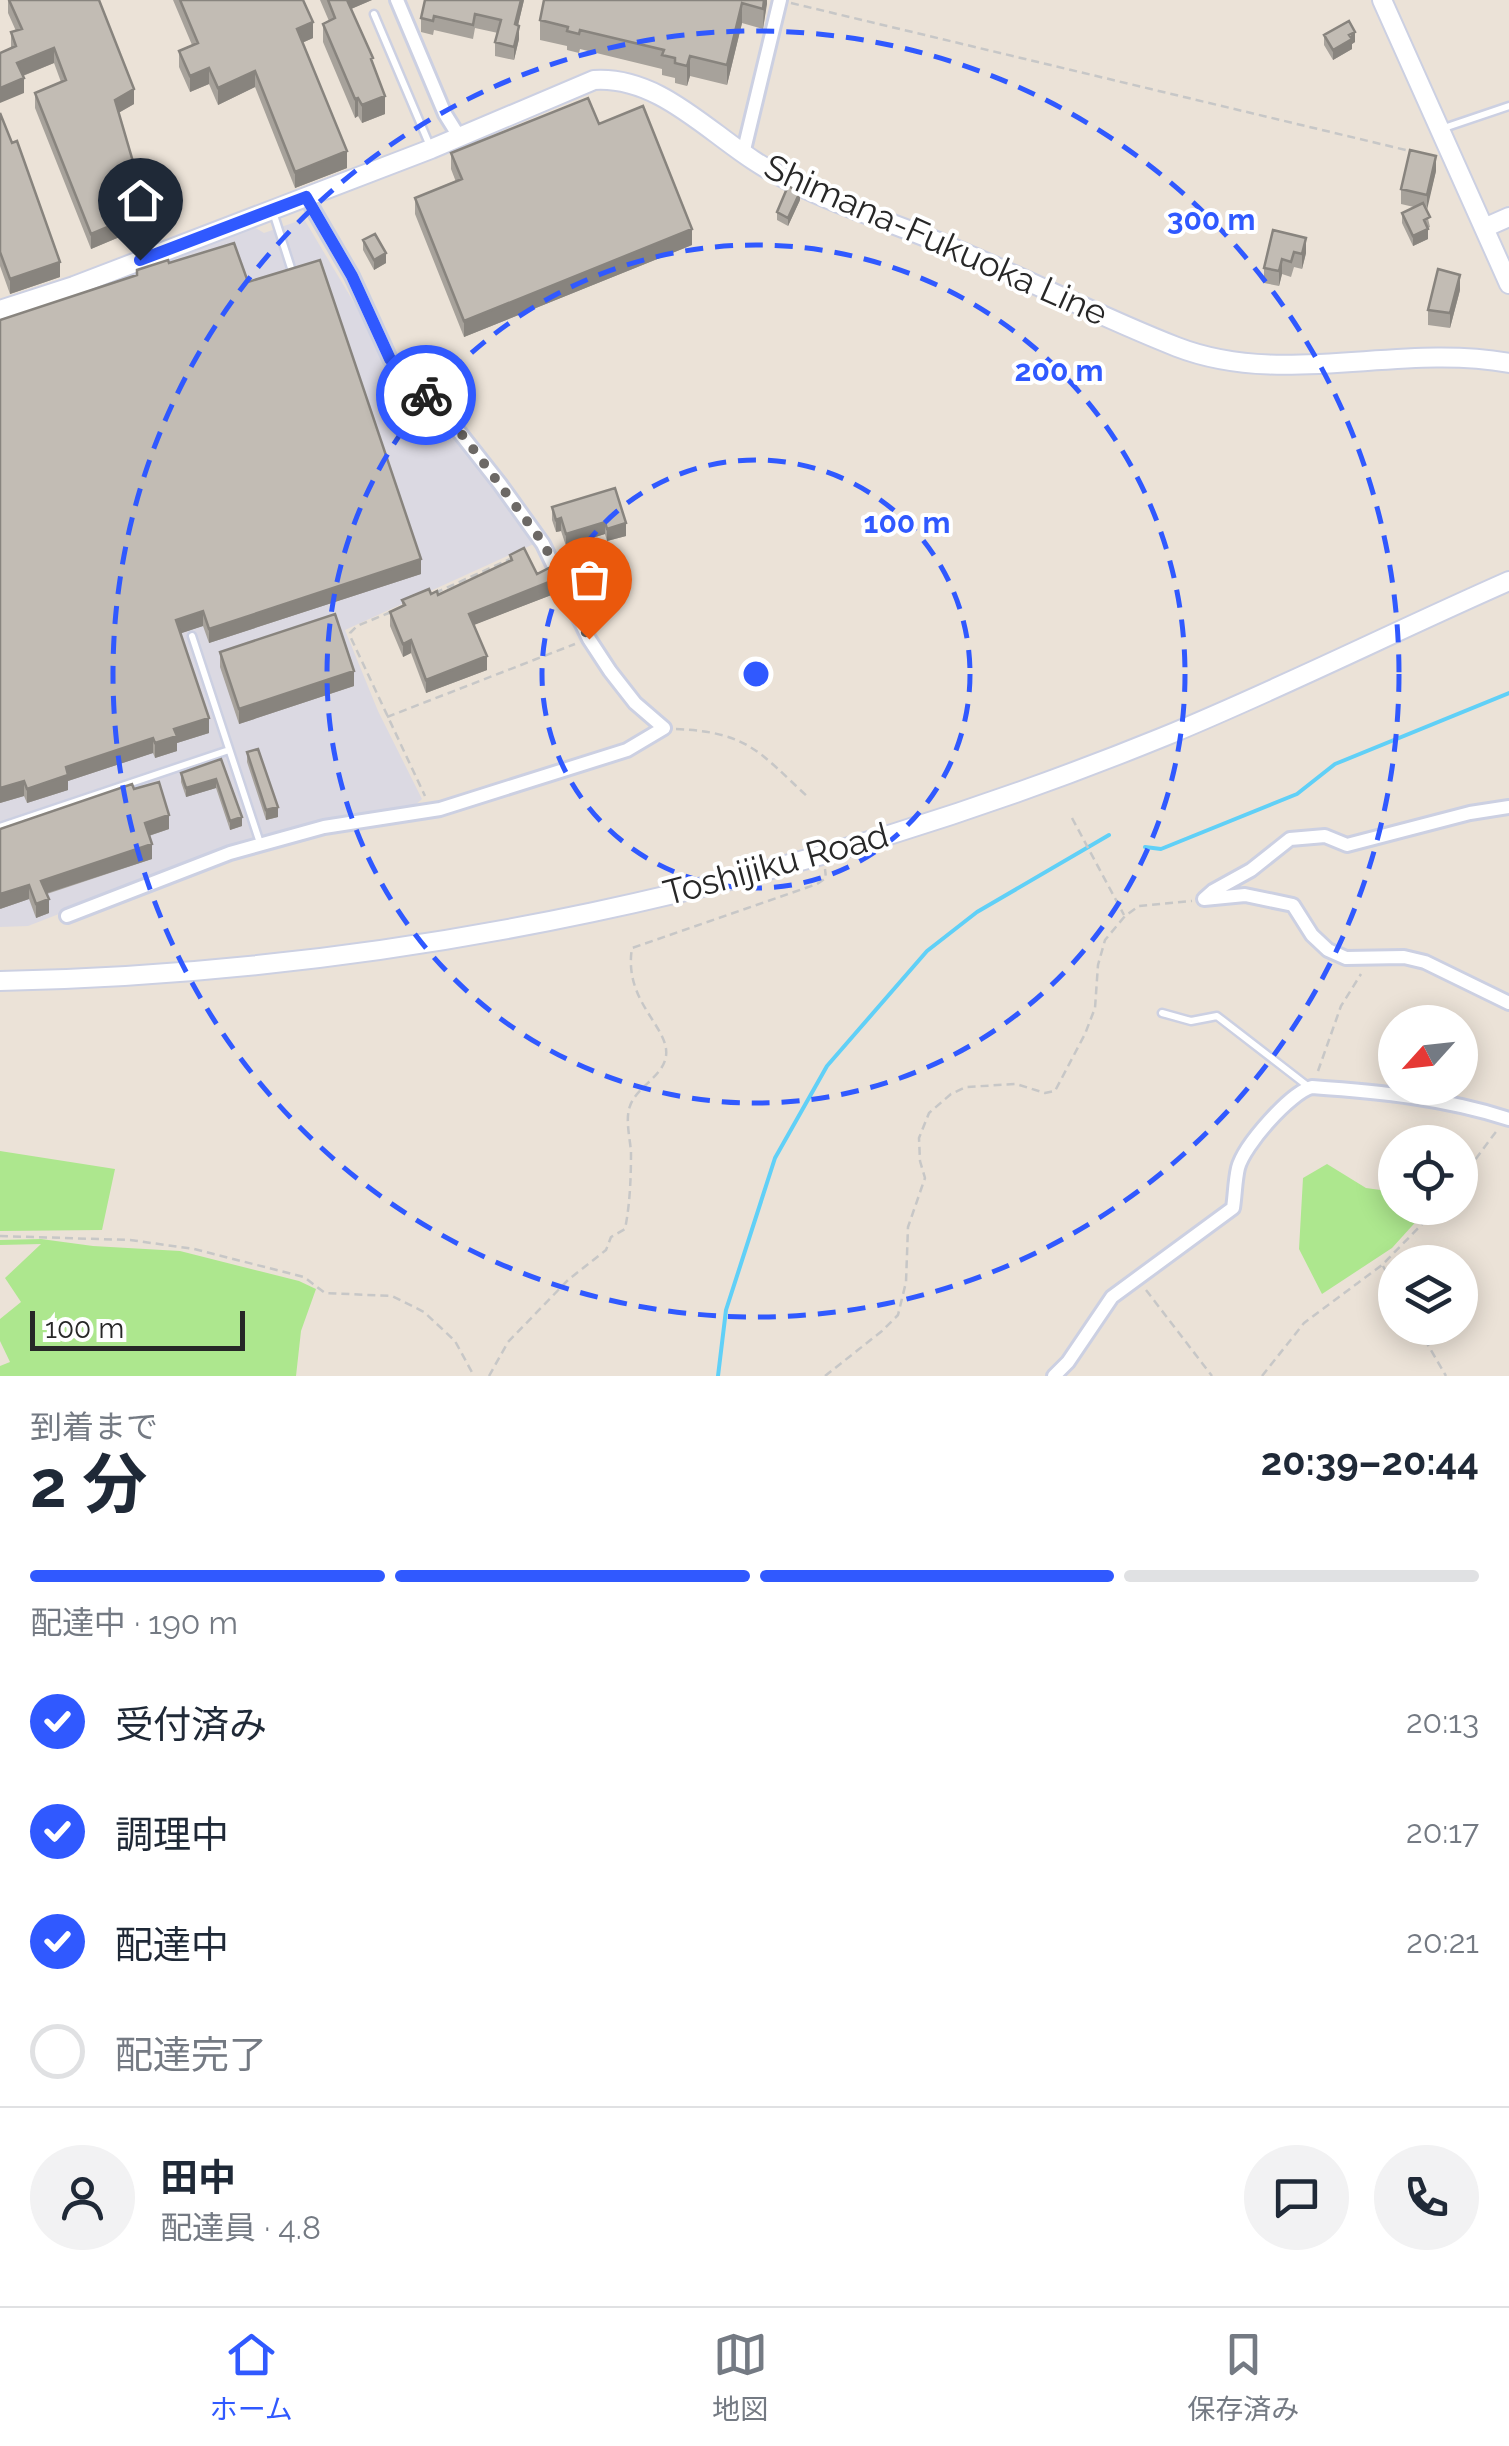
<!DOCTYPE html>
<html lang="ja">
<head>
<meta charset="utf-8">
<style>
	body { margin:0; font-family:Raleway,"Noto Sans JP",sans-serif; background:#f2f2f3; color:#1f2937; height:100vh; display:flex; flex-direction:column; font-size:38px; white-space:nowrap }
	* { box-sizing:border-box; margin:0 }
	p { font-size:32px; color:#747a83 }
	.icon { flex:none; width:55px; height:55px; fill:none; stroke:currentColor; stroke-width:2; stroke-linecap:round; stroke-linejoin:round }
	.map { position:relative; height:1376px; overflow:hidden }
	.panel { display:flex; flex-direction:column; background:#fff; flex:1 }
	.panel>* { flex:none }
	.needle { width:65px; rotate:243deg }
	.controls { position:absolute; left:1378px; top:1005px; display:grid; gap:20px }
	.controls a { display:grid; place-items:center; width:100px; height:100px; border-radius:50%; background:#fff; box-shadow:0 5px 25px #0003; font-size:50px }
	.scale { position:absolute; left:30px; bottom:25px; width:215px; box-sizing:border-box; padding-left:10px; border:5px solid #272727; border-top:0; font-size:28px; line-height:35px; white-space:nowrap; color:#272727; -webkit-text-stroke:8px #fff; paint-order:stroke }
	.pin { position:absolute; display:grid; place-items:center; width:85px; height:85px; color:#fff; margin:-102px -42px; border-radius:50% 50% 50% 0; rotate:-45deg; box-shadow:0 0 10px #0007 }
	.pin .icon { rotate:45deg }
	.courier { position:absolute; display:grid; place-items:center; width:100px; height:100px; margin:-50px; border:8px solid #3059ff; border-radius:50%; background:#fff; color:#222; box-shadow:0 2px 12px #0007 }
	.overview em { font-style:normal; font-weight:700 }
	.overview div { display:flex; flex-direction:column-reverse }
	.overview { display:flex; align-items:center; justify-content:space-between; height:170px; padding:0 30px }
	h1 { font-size:65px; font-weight:700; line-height:75px }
	.bar { display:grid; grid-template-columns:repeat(4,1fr); gap:15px 10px; align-content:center; height:120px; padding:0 30px }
	.bar i { height:12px; border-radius:8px; background:#e0e1e3 }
	.bar .active { background:#3059ff }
	.bar p { grid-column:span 4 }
	.line { display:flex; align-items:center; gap:25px; padding:0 30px; border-top:2px solid #e0e1e3 }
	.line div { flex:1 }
	.round { display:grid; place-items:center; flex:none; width:105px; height:105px; border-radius:52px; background:#f2f2f3 }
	ol { padding:0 30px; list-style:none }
	li { display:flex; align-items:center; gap:30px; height:110px }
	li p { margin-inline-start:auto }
	li .icon { padding:10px; border-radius:50%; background:#3059ff; color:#fff; stroke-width:4 }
	li:last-child { color:#747a83 }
	li i { width:55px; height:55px; border:5px solid #e0e1e3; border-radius:50% }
	.tab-bar { display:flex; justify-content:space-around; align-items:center; height:140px; border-top:2px solid #e0e1e3; background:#fff; font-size:28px; color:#747a83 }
	.tab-bar a { display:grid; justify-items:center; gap:5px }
	.tab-bar .active { color:#3059ff }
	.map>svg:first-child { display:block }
	.industrial { fill:#dbd9e2 }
	.green { fill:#ade78e }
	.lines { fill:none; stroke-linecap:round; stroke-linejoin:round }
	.stream { stroke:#60d0f7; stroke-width:4 }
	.lane-casing { stroke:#ccd0e2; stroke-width:11 }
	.street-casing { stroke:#ccd0e2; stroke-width:18 }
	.secondary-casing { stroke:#ccd0e2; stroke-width:22 }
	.path { stroke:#c7c7c7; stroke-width:2.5; stroke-dasharray:8 5; stroke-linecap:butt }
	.lane { stroke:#fff; stroke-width:6 }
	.street { stroke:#fff; stroke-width:12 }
	.secondary { stroke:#fff; stroke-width:18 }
	.wall { fill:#a7a29b }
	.shaded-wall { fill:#88847e }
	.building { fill:#c2bcb4; stroke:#88847e; stroke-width:2.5 }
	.done { stroke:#6c6865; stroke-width:10; stroke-dasharray:0 18 }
	.route { stroke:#3059ff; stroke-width:12 }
	.ring { fill:none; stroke:#3059ff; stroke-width:5; stroke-dasharray:18 12 }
	.labels { text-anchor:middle; stroke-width:8; stroke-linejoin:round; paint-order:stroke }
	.street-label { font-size:35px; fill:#272727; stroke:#fff }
	.centre { fill:#3059ff; stroke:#fff; stroke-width:5 }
	.ring-label { font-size:30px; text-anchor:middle; font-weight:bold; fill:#3059ff; stroke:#fff; stroke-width:8; stroke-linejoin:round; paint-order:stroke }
</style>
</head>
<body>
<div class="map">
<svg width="1509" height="1376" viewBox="0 0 1509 1376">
	<rect width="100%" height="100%" fill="#ebe2d7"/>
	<!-- industrial -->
	<path class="industrial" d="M304 219 356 306 383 364 453 435 536 543 345 630 378 711 422 799 413 807 244 842 28 926 0 927V322L254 227 264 233Z"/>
	<!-- green -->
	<path class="green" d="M0 1151 115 1169 102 1230 0 1231Z
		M1327 1164 1366 1188 1395 1192V1208H1419L1421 1216 1392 1248 1322 1294 1299 1249 1303 1178Z
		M41 1239 93 1246 180 1251 299 1281 316 1289 301 1331 296 1376H0V1366L10 1362 0 1341V1319L21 1302 5 1278 41 1244 0 1245V1240Z"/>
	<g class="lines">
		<!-- stream -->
		<path class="stream" d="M1145 847 1161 849 1297 794 1335 764 1509 693
			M718 1376 726 1310 775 1158 827 1066 927 951 977 912 1109 835"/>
		<defs>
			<path id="lane" d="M374 14 430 146
				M1441 129 1509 106
				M273 212 291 268
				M192 636 260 843
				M0 827 229 750
				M1162 1013 1191 1021 1217 1016 1309 1087"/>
			<path id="street" d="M397 0 445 114 460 138
				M743 154 780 0
				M1509 807 1470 813 1347 845 1325 836 1290 839 1251 870 1213 891 1204 899 1245 895 1293 905 1312 935 1328 950 1346 958 1404 957 1425 962 1509 1003
				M67 916 230 853 324 827 440 809 627 750 664 728 635 703 610 671 589 639 543 544 500 484 445 414 390 359 352 276 306 197
				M1054 1376 1068 1362 1112 1297 1233 1208C1235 1195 1235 1181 1238 1168 1244 1145 1291 1092 1312 1087 1380 1092 1445 1098 1509 1119"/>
			<path id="secondary" d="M1382 0 1509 284
				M1484 228 1509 217
				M0 310 74 286 431 149 594 80C656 76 704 128 753 160 812 199 883 218 948 246 1025 278 1100 317 1177 347 1283 388 1398 343 1509 363
				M0 981C398 973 794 887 1163 737 1280 689 1393 632 1509 581"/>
		</defs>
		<!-- lane casing -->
		<use href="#lane" class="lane-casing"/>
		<!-- street casing -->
		<use href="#street" class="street-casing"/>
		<!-- secondary casing -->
		<use href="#secondary" class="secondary-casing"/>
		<!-- path -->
		<path class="path" d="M791 3 1410 151
			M435 593 510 559
			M391 612 357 626 350 633 351 638 425 796
			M387 717 575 644
			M676 729C748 732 759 752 809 798
			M1072 818 1124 915
			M1318 1071 1341 1006 1361 974
			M1460 1180 1498 1129
			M0 1236 130 1240 194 1249 304 1277 325 1293 392 1296 424 1312 455 1341 474 1376
			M1383 1266 1395 1288
			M1146 1290 1212 1376
			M1418 1328 1446 1376
			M489 1376 508 1342 568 1280 606 1250 611 1237 625 1229C630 1204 631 1178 631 1152 630 1138 625 1119 630 1106 637 1086 663 1077 666 1056 670 1027 623 1002 632 948L817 884 826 878 825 869
			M825 1376 882 1331 898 1315 906 1282 908 1227 925 1178 920 1161 919 1138 929 1113 951 1094 966 1087 1016 1084 1045 1093 1055 1091 1085 1034 1095 1008 1098 965 1105 940 1125 916 1139 906 1192 901
			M1262 1376 1304 1323 1382 1265 1438 1208"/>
		<!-- lane -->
		<use href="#lane" class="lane"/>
		<!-- street -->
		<use href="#street" class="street"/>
		<!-- secondary -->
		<use href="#secondary" class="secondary"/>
	</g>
	<!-- wall -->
	<path class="wall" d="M8 0H99L134 104 118 113 150 235 132 241 129 233 91 249 35 108V93L61 82 54 63 23 76 24 93 11 48V32L16 31 8 13Z
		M173 0H303L313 38 302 43 347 168 295 188 255 87 218 105 209 84 190 92 179 67V51L192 45Z
		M320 0H372L351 9 373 65 385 114 362 123 358 116 355 118 323 42V24L329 21Z
		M524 0 518 25 519 39 514 60 495 56V42L498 33 475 28 473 39 434 30 433 35 421 32V18Z
		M767 0 763 29 742 23 727 85 690 76 687 86 675 83V78L662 75V69L580 49 579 53 567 50V46L540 40V20Z
		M1324 35 1355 42 1352 44V49L1333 60 1324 45Z
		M0 113 60 277 10 294 0 266Z
		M599 124 692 245 464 337 415 214V198L456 182 451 169V153Z
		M1436 171 1426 210 1430 227 1428 228V239L1413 246 1402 223V213L1414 207 1401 204V189Z
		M800 200 788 226 777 220V212Z
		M1273 230 1306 253 1302 269 1294 267 1291 277 1282 274 1279 286 1264 283V268Z
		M363 240 386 263 374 270 363 250Z
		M169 263 248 282 421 574 209 643 203 626 181 633 209 733 177 743V751L155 758 153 753 68 781V790L27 803 24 796 0 803V320L137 275V270Z
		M1460 290 1450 328 1428 325V310Z
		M615 488 626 536 607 541 605 534 566 546 561 531 556 532 552 520V507Z
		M510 555 537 574 554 594 473 625 487 670 426 693 411 653 403 657 390 626V612L402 607V600L431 594 438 595 510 561Z
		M220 652 354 686 239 724 220 667Z
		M247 752 278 817 266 820 247 762Z
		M221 759 242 826 230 830 216 788 186 797 181 782V773Z
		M134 789 169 829 149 836 152 859 47 894 49 913 36 918 29 899 0 909Z"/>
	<!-- shaded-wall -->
	<path class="shaded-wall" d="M344 0H372L344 12Z
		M521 0H524L515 38V24Z
		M764 0H767V4L763 29Z
		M742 3V23L727 85V65Z
		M313 22V38L297 45V29Z
		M519 26V39L514 60V47Z
		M1355 32V42L1352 44V49L1333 60V50Z
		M54 48V63L17 78V63Z
		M690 56V76L687 86V66Z
		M209 68V84L190 92V76Z
		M255 71V87L218 105V88Z
		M24 78V93L0 103V88Z
		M134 89V104L115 115V100Z
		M385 96V114L362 123V105Z
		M358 98V116L355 118V99Z
		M347 151V168L295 188V172Z
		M1436 156V171L1427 210V195Z
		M800 192V200L788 226V218Z
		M129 218V233L91 249V234Z
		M150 220V235L132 241V226Z
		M692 229V245L464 337V321Z
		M1428 229V239L1413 246V236Z
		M1306 238V253L1302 269V254Z
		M386 253V263L374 270V260Z
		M1282 259V274L1279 286V271Z
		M60 262V277L10 294V279Z
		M1460 275V290L1450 328V313Z
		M561 518V531L556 532V520Z
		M605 522V534L566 546V534Z
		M626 523V536L607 541V529Z
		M421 559V574L209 643V629Z
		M554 580V594L469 627V614Z
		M203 611V626L176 635V620Z
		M411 640V653L403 657V644Z
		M487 656V670L426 693V680Z
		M354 671V686L239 724V709Z
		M209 718V733L177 743V751L155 758V743L174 729Z
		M153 738V753L68 781V790L27 803V789L66 767Z
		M216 779V788L186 797V788Z
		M24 781V796L0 803V788Z
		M278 807V817L266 820V810Z
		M169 815V829L145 837V823Z
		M242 817V826L230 830V821Z
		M152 844V859L41 895V881Z
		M29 885V899L0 909V894Z
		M49 899V913L36 918V904Z"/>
	<!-- building -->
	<path class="building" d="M9 0H99L134 89 115 100 150 220 132 226 129 218 91 234 35 93 66 80 54 48 17 63 24 78 0 88V53L16 46 11 32 22 29Z
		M180 0H303L313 22 297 29 347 151 295 172 255 71 218 88 209 68 190 76 179 51 198 43Z
		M328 0H347L373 58 371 59 385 96 362 105 358 98 355 99 323 24 335 18Z
		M425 0H521L515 24 519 26 514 47 495 42 501 20 475 14 473 25 434 16 433 21 421 18Z
		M544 0H764L763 9 742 3 727 65 690 56 687 66 675 63V58L662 55 664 50 580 30 579 34 567 31 568 27 540 20Z
		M1349 21 1355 32 1349 35 1352 39 1333 50 1324 35Z
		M588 98 599 124 643 106 692 229 464 321 415 198 462 179 451 153Z
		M0 113 12 143 17 141 60 262 10 279 0 252Z
		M1410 150 1436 156 1427 195 1401 189Z
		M788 186 800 192 788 218 777 212Z
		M1423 203 1430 217 1424 220 1428 229 1413 236 1402 213Z
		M1273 230 1306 238 1302 254 1294 252 1291 262 1282 259 1279 271 1264 268Z
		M375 234 386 253 374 260 363 240Z
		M234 243 248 282 320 260 421 559 209 629 203 611 176 620 209 718 174 729 177 736 155 743 153 738 66 767 68 775 27 789 24 781 0 788V320L137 275V270L168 260 169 263Z
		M1438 269 1460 275 1450 313 1428 310Z
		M615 488 626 523 607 529 605 522 566 534 561 518 556 520 552 507Z
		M524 548 537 574 549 568 554 580 469 614 487 656 426 680 411 640 403 644 390 612 405 605 402 600 429 589 431 594 437 591 438 595 512 560 510 555Z
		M335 614 354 671 239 709 220 652Z
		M258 749 278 807 266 810 247 752Z
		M221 759 242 817 230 821 216 779 186 788 181 773Z
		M159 782 169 815 145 823 152 844 41 881 49 899 36 904 29 885 0 894V829L132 784 134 789Z"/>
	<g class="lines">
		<!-- done -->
		<path class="done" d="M426 395 465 438 544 544 589 639"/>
		<!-- route -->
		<path class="route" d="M140 260 306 197 352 276 390 359 426 395"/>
	</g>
	<!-- distance rings -->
	<g class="ring">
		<circle cx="756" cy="674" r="214"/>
		<circle cx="756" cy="674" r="429"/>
		<circle cx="756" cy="674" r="643"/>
	</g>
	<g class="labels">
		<!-- street labels -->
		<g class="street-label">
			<text transform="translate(936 240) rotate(24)" y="12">Shimana-Fukuoka Line</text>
			<text transform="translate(776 864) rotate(-15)" y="12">Toshijiku Road</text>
		</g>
	</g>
	<circle cx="756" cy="674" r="15" class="centre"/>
	<g class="ring-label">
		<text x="1211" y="230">300 m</text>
		<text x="1059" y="381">200 m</text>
		<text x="907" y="533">100 m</text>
	</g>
</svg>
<div class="controls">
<a><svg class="needle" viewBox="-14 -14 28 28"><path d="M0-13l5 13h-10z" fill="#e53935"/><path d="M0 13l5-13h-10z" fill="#747a83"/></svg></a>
<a><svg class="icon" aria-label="locate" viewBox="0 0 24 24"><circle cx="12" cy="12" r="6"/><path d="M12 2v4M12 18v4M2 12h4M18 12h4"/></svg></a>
<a><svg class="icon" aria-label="layers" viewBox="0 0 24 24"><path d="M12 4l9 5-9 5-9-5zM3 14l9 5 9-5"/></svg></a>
</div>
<div class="scale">100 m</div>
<div class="pin" style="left:589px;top:639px;background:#ea580c"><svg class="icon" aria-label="bag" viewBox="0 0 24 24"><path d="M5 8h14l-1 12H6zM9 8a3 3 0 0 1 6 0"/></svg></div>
<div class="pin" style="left:140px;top:260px;background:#1f2937"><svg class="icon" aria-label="home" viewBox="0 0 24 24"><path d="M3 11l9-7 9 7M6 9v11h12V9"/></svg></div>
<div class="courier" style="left:426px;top:395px"><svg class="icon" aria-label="bike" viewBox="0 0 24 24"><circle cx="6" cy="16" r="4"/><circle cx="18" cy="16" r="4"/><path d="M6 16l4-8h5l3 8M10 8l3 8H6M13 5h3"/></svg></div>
</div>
<section class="panel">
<div class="overview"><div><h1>2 分</h1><p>到着まで</p></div><em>20:39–20:44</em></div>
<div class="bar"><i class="active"></i><i class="active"></i><i class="active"></i><i></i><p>配達中 · 190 m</p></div>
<ol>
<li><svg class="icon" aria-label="check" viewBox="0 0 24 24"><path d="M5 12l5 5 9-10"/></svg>受付済み<p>20:13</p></li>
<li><svg class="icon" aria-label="check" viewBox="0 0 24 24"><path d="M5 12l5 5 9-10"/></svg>調理中<p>20:17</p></li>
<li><svg class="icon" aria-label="check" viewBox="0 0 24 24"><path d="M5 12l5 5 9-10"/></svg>配達中<p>20:21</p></li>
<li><i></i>配達完了</li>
</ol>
<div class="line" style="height:180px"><a class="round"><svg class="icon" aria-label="person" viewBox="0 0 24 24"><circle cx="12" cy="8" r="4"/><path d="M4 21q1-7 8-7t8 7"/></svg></a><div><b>田中</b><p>配達員 · 4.8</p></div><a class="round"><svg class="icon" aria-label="chat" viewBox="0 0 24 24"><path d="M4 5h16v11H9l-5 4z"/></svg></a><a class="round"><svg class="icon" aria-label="phone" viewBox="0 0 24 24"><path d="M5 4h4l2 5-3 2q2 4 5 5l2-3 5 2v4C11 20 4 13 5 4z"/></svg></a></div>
</section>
<nav class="tab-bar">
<a class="active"><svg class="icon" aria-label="home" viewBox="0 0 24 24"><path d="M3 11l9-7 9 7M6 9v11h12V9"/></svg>ホーム</a>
<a><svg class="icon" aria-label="map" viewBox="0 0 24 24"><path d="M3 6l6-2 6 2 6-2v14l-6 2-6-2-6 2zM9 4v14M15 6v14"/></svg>地図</a>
<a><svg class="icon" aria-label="saved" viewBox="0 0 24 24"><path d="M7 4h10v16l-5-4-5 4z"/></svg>保存済み</a>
</nav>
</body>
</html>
